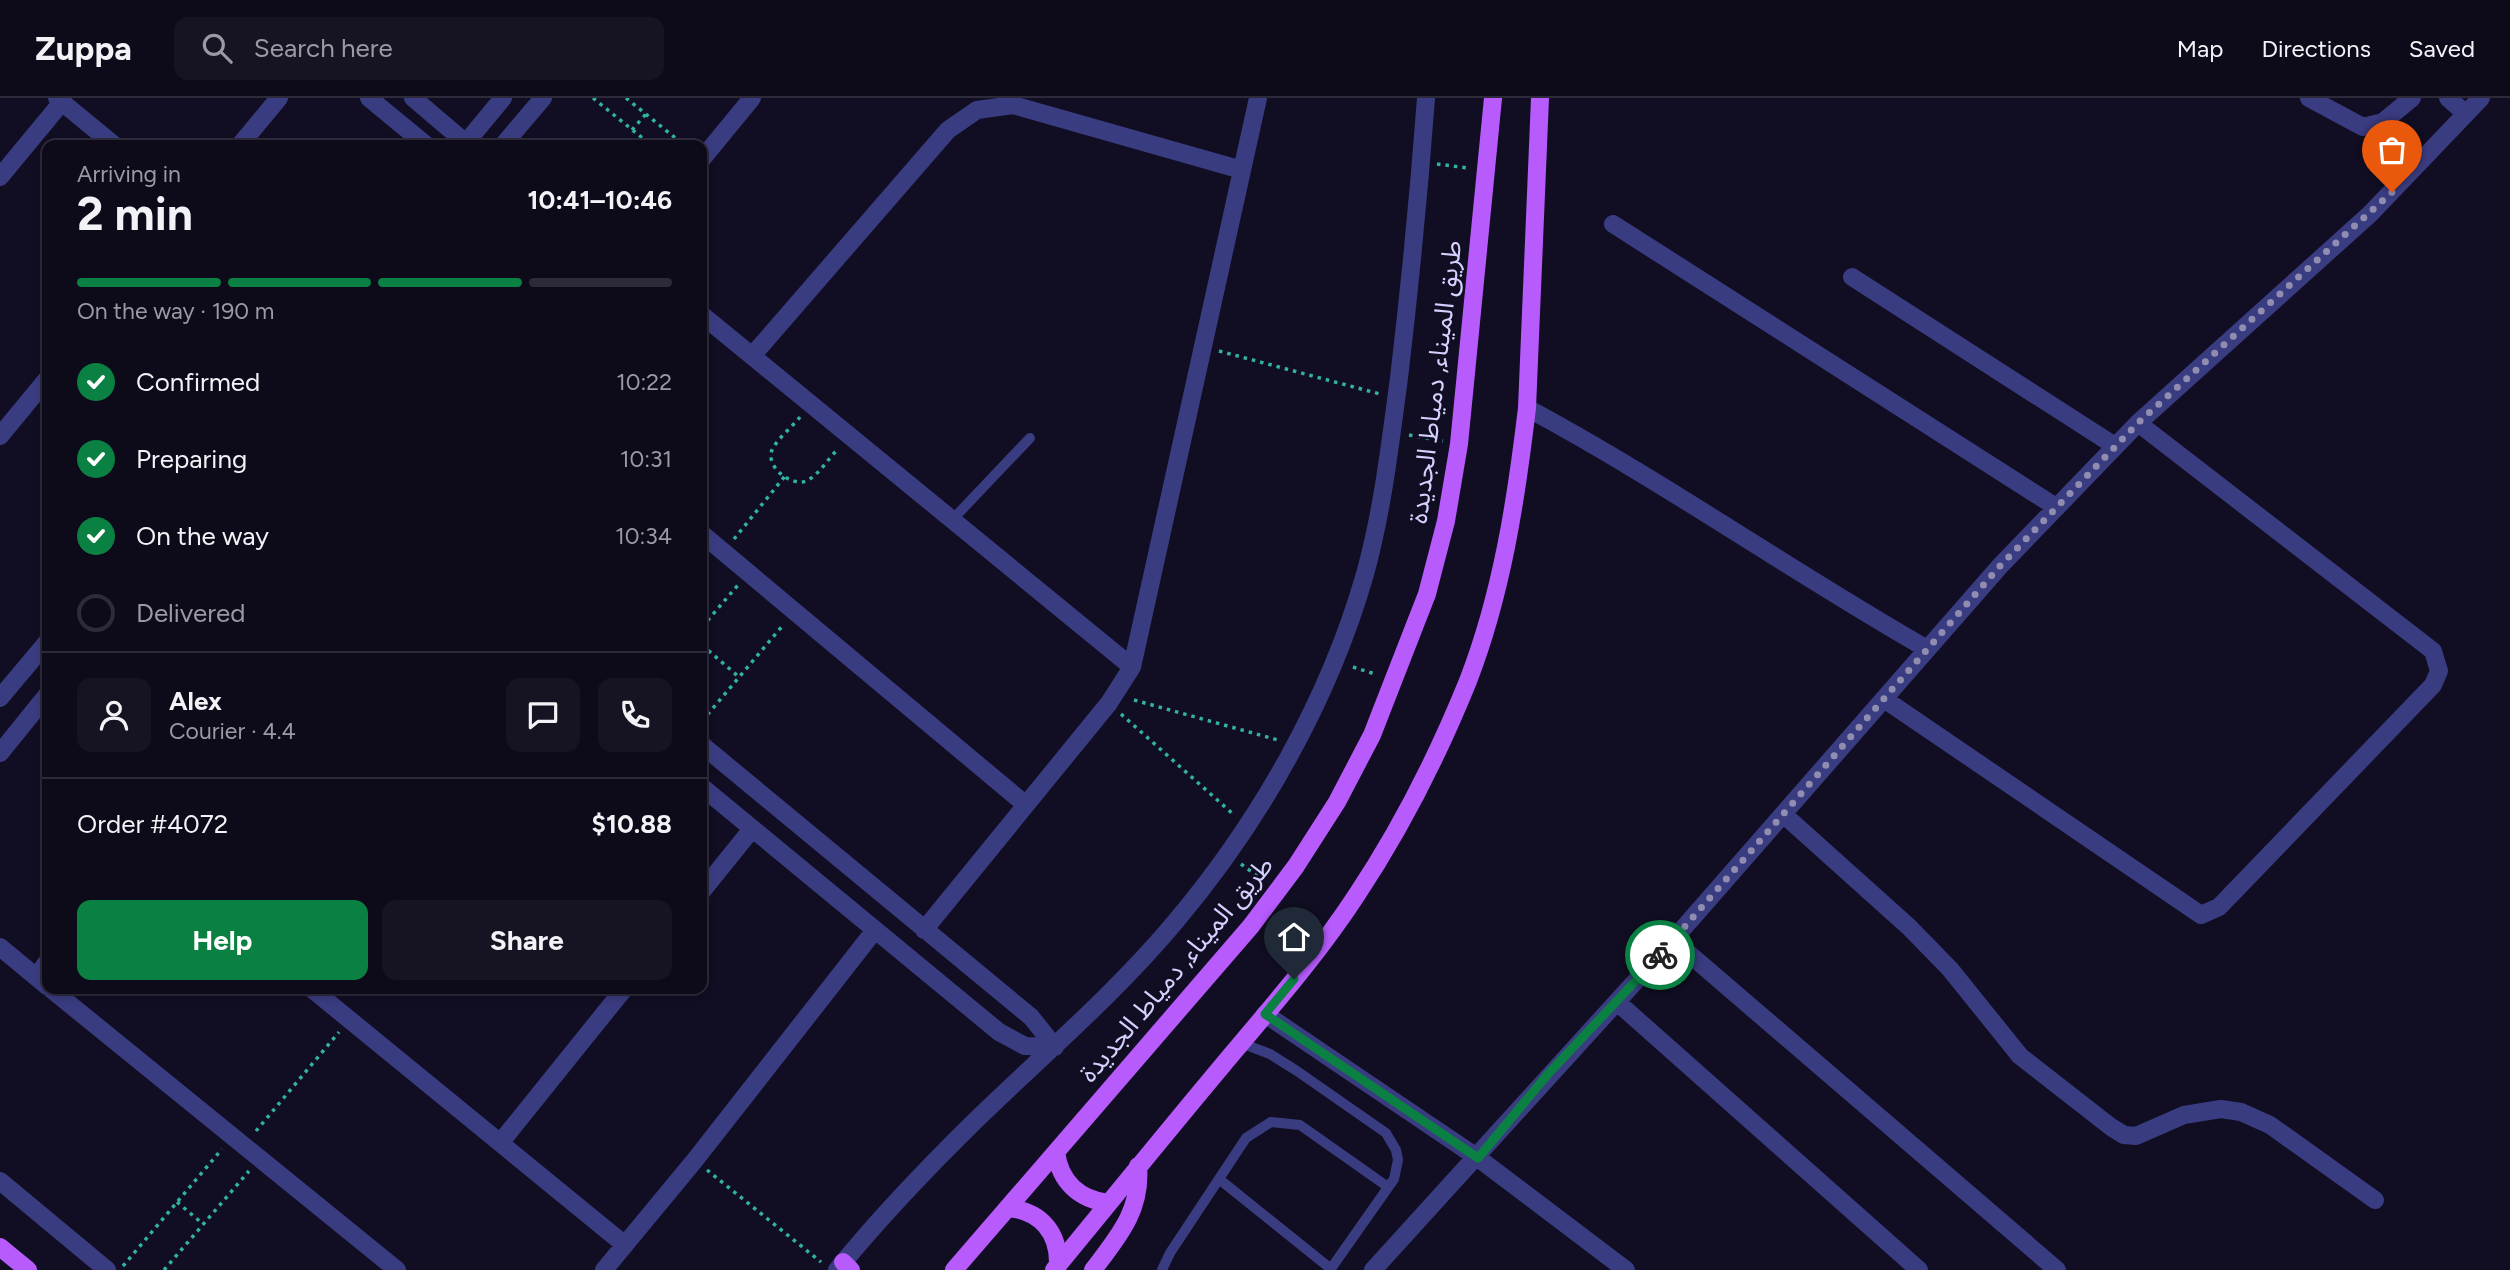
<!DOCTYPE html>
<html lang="en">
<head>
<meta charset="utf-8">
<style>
	body { margin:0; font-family:Figtree,"Noto Sans Arabic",sans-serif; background:#161323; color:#f1f3f6; height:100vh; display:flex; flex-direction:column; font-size:26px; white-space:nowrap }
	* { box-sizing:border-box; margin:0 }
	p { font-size:23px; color:#9a9aa2 }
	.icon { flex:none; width:38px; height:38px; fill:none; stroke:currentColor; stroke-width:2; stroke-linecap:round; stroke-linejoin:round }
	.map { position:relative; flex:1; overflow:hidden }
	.sheet { position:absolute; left:42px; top:42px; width:665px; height:854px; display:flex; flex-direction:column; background:#0d0a1a; border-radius:14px; box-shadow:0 4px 10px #0003,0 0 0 2px #2d2b39 }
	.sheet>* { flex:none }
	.pin { position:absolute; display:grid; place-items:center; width:60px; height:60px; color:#fff; margin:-72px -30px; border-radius:50% 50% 50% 0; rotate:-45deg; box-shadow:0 0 7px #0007 }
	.pin .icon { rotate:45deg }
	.courier { position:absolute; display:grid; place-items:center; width:70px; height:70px; margin:-35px; border:5px solid #0b8043; border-radius:50%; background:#fff; color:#222; box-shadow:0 2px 9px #0007 }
	.summary em { font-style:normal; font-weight:700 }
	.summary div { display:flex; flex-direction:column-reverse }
	.summary { display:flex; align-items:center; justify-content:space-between; height:119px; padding:0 35px }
	h1 { font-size:46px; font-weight:700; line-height:52px }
	.bar { display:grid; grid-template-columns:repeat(4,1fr); gap:10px 7px; align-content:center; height:84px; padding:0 35px }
	.bar i { height:9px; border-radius:5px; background:#2d2b39 }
	.bar .on { background:#0b8043 }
	.bar p { grid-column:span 4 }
	.line { display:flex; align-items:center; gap:18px; padding:0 35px; border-top:2px solid #2d2b39 }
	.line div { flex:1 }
	.round { display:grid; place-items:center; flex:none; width:74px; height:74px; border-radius:14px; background:#161323 }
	ol { padding:0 35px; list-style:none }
	li { display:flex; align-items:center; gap:21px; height:77px }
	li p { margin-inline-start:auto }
	li .icon { padding:7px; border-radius:50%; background:#0b8043; color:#fff; stroke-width:4 }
	li:last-child { color:#9a9aa2 }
	li i { width:38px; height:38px; border:4px solid #2d2b39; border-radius:50% }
	.cta { display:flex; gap:14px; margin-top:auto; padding:14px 35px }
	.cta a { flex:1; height:80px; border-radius:14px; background:#0b8043; color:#fff; font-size:28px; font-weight:700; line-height:80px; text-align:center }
	.cta a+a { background:#161323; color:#f1f3f6 }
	header { display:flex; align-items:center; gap:42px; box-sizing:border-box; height:98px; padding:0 35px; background:#0d0a1a; border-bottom:2px solid #2d2b39 }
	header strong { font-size:33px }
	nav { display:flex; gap:38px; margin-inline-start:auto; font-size:24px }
	.search { width:490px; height:63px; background:#161323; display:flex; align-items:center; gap:18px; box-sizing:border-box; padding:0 24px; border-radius:14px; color:#9a9aa2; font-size:26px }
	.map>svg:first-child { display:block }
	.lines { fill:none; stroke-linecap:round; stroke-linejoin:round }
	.path { stroke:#31b2a3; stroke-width:3.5; stroke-dasharray:3.5 5; stroke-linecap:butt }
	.lane { stroke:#3a3c81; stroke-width:10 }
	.street { stroke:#3a3c81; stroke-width:18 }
	.primary { stroke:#b75bfc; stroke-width:18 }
	.done { stroke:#908db1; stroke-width:7; stroke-dasharray:0 12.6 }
	.route { stroke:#0b8043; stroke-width:9 }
	.labels { text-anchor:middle; stroke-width:5; stroke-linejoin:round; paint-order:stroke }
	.street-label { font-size:26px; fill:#d4d1fe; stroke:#110e23 }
</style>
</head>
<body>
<header>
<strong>Zuppa</strong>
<div class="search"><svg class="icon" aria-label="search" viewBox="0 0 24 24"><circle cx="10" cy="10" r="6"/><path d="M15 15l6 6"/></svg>Search here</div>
<nav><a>Map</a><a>Directions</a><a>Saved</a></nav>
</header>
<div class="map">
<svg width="2510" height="1172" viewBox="0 0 2510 1172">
	<rect width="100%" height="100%" fill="#110e23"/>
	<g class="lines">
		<!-- path -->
		<path class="path" d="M593 0 651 47
			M626 0 684 47
			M632 32 646 16
			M1437 66 1468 70
			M1219 253 1380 296
			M800 319C792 329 777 341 772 352 765 369 792 389 806 383 818 378 828 361 837 352
			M1409 337 1443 343
			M734 441 785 378
			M702 529 738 487
			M702 547 739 579
			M1353 569 1375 576
			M1134 602 1278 642
			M1121 616 1233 716
			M702 623 784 526
			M1241 766 1263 782
			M256 1033 339 934
			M707 1072 821 1164
			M177 1104 203 1126
			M123 1168 222 1051
			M164 1172 249 1073"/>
		<!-- lane -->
		<path class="lane" d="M952 422 1030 340
			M1241 945 1270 956 1297 973 1386 1035 1396 1052 1398 1062 1394 1081 1330 1172
			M1219 1081 1331 1171
			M1162 1172 1170 1155 1246 1040 1271 1024 1300 1027 1388 1089"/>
		<!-- street -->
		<path class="street" d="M57 0 114 47
			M369 0 426 47
			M413 0 466 45
			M2309 0 2363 29 2383 24 2412 0
			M2448 0 2466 16
			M240 47 279 0
			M464 47 503 0
			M503 47 543 0
			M702 61 752 0
			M0 79 62 4
			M1613 126 2056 409
			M1852 179 2115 348
			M702 217 1132 569
			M752 258 948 32 977 12 1013 7 1242 72
			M1527 310C1665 384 1792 474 1927 551
			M0 338 47 281
			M702 436 1026 707
			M0 600 47 544
			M1884 601 2201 817 2219 809 2433 587 2439 573 2433 553 2138 325
			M702 647 1031 919 1055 949 1025 948 999 934 702 689
			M0 655 47 597
			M1783 716 1909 829 1950 871 2020 958 2111 1029 2124 1037 2136 1038 2184 1017 2221 1011 2241 1014 2270 1027 2375 1102
			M702 793 752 731
			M924 832 1109 605 1132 569 1258 0
			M1673 842 2057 1172
			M0 849 47 888
			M36 879 47 864
			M51 891 397 1172
			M312 891 625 1147
			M1617 904 1919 1172
			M1265 916 1478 1060 1626 1172
			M500 1045 624 891
			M0 1083 107 1172
			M604 1172 695 1062 875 832
			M837 1172C880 1119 928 1069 977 1021 1044 956 1116 895 1176 823 1260 723 1329 602 1365 476 1383 411 1390 346 1399 280 1410 187 1419 94 1426 0
			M1373 1172 1673 842 2000 468 2138 325 2370 116 2481 0"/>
		<!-- primary -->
		<path class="primary" d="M1056 1054C1060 1083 1078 1101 1108 1105
			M1008 1110C1041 1113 1059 1135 1058 1167
			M0 1149 28 1172
			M843 1164 851 1172
			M954 1172 1251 828 1296 768 1337 704 1372 637 1427 496 1446 423 1459 346 1493 0
			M1054 1172C1110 1104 1165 1036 1222 968 1268 913 1316 859 1356 798 1400 732 1438 657 1468 583 1502 495 1516 403 1527 310L1540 0
			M1093 1172C1118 1139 1142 1112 1138 1068"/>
	</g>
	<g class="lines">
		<!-- done -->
		<path class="done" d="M1660 857 2000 468 2138 325 2392 94"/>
		<!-- route -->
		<path class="route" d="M1294 881 1265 916 1478 1060 1548 976 1660 857"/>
	</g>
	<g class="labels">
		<!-- street labels -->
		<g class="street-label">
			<text transform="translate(1435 284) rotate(-83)" y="9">طريق الميناء, دمياط الجديدة</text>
			<text transform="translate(1176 871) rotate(-50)" y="9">طريق الميناء, دمياط الجديدة</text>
		</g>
	</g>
</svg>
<div class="pin" style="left:2392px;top:94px;background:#ea580c"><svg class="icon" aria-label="bag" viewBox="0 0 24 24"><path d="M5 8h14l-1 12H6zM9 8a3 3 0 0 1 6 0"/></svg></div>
<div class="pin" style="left:1294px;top:881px;background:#1f2937"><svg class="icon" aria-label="home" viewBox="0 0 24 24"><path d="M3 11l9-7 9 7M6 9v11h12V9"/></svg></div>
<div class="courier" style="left:1660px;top:857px"><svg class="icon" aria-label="bike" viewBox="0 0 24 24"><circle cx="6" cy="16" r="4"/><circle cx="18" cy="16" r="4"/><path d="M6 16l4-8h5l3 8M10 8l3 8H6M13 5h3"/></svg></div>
<section class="sheet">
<div class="summary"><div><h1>2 min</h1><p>Arriving in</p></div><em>10:41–10:46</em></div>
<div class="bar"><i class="on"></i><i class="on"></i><i class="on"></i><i></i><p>On the way · 190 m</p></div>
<ol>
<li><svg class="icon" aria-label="check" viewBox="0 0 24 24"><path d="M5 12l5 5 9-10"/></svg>Confirmed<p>10:22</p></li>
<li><svg class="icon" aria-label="check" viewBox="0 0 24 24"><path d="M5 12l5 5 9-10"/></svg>Preparing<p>10:31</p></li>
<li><svg class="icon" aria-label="check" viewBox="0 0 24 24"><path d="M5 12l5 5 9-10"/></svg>On the way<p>10:34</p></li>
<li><i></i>Delivered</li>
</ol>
<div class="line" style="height:126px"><a class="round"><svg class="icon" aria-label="person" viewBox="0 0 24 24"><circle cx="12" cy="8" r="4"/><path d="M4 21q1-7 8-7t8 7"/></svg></a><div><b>Alex</b><p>Courier · 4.4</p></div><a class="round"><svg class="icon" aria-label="chat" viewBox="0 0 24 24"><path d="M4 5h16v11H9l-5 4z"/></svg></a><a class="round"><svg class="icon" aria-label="phone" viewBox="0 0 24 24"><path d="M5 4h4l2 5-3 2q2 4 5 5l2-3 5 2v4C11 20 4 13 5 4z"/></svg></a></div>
<div class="line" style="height:91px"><div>Order #4072</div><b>$10.88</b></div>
<div class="cta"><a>Help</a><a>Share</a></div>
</section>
</div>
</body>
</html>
